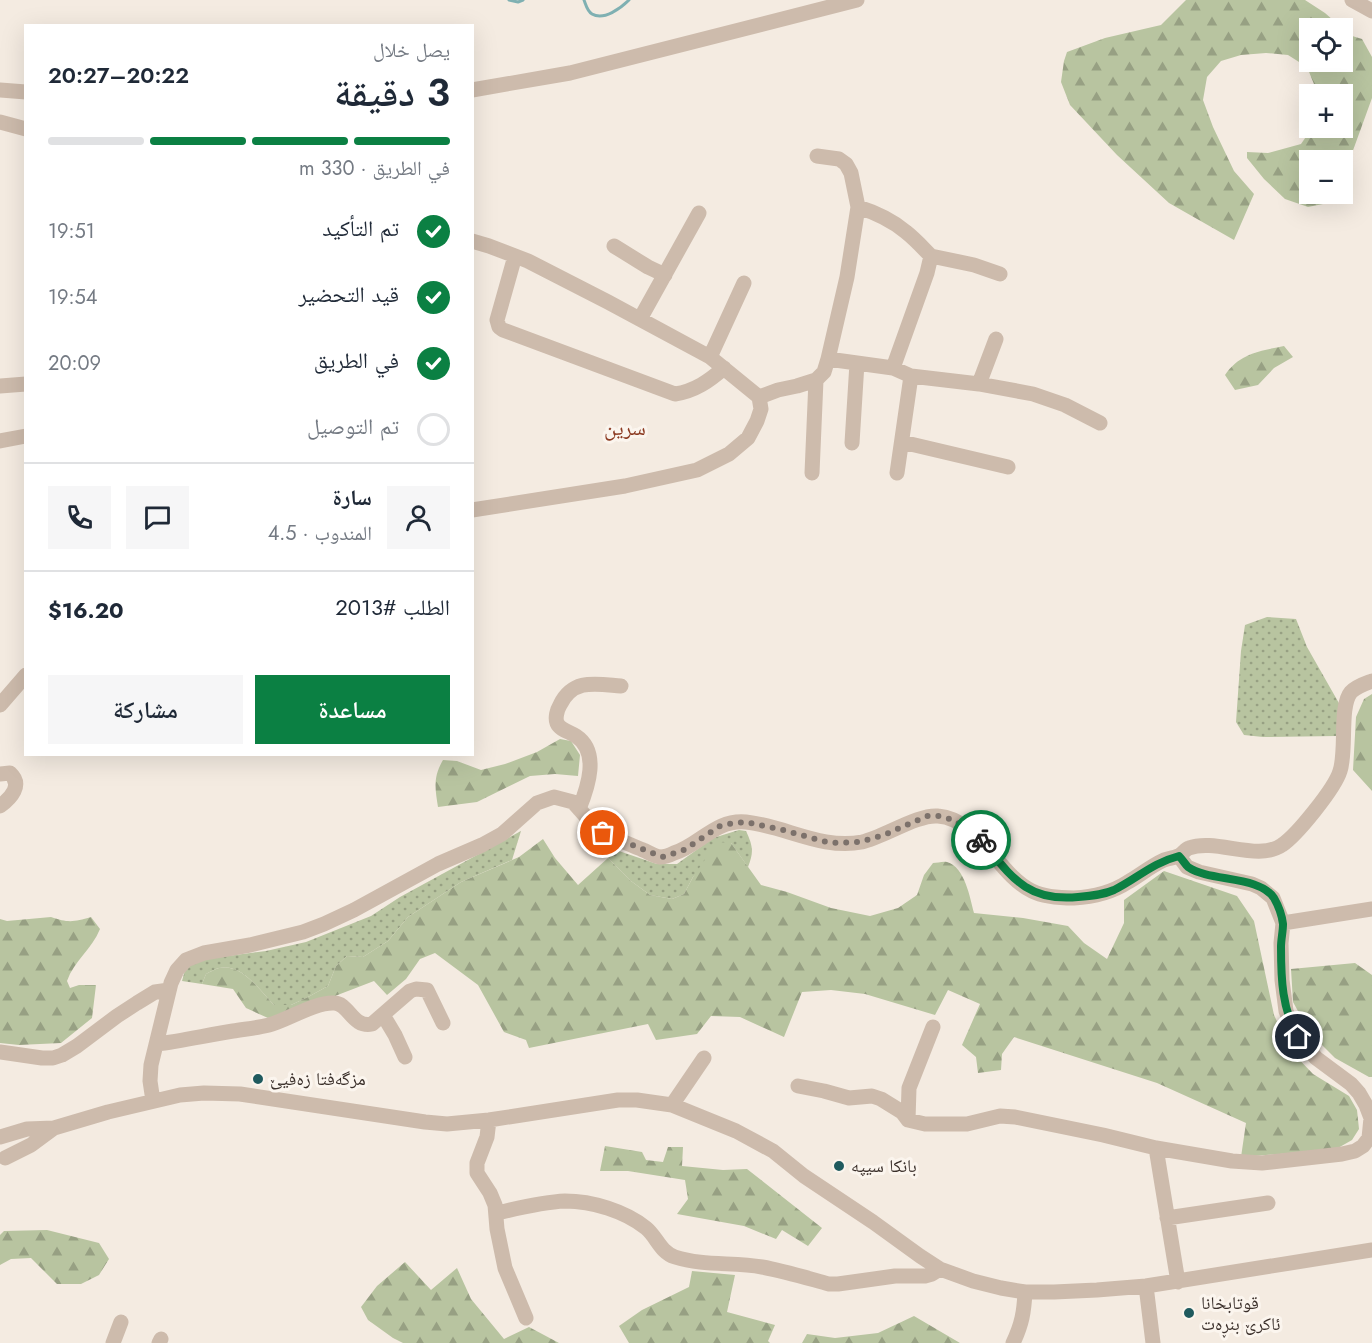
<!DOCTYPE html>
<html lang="ar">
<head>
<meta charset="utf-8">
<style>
	body { margin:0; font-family:Jost,"Noto Naskh Arabic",sans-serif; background:#f6f6f7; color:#1f2937; direction:rtl; height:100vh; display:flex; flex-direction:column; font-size:22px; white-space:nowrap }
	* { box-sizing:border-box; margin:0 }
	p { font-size:20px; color:#747a83 }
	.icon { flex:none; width:33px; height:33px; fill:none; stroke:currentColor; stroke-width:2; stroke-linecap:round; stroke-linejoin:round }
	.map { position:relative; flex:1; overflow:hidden; direction:ltr }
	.sheet { position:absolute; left:24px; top:24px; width:450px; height:732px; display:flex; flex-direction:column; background:#fff; border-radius:0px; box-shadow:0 6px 24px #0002; direction:rtl }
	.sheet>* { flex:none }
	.controls { position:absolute; left:1299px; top:18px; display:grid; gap:12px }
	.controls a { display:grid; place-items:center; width:54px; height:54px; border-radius:0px; background:#fff; box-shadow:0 6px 24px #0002; font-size:30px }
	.pin { position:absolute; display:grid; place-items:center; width:51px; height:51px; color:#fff; margin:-26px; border:3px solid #fff; border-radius:50%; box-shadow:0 2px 6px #0007 }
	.courier { position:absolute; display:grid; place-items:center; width:60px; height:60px; margin:-30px; border:4px solid #0b8043; border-radius:50%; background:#fff; color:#222; box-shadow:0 2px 8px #0007 }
	.head em { font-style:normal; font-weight:600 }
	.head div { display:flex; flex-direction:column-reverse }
	.head { display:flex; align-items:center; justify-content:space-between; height:102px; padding:0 24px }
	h1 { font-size:39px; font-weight:600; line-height:45px }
	.bar { display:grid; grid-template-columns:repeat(4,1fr); gap:9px 6px; align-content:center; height:72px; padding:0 24px }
	.bar i { height:8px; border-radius:4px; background:#e0e1e3 }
	.bar .active { background:#0b8043 }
	.bar p { grid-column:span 4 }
	.line { display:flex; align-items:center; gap:15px; padding:0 24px; border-top:2px solid #e0e1e3 }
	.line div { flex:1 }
	.round { display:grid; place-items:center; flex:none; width:63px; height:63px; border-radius:0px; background:#f6f6f7 }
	ol { padding:0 24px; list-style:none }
	li { display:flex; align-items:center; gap:18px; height:66px }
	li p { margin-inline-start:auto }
	li .icon { padding:6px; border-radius:50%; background:#0b8043; color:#fff; stroke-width:4 }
	li:last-child { color:#747a83 }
	li i { width:33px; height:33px; border:3px solid #e0e1e3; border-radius:50% }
	.primary-button { display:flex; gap:12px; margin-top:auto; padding:12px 24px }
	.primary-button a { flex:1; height:69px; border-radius:0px; background:#0b8043; color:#fff; font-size:24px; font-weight:600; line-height:69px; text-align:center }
	.primary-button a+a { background:#f6f6f7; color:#1f2937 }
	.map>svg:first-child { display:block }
	.grass { fill:url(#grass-dots) }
	.forest { fill:url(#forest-firs) }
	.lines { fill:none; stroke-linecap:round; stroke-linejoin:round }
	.stream { stroke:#7fb0b2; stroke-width:3 }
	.minor { stroke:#cdbbac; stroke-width:15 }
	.done { stroke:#7c716b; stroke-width:6; stroke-dasharray:0 10.8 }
	.route { stroke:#0b8043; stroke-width:8 }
	.poi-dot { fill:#1f5a5e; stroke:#fbf5ee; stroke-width:2 }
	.labels { text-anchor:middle; stroke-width:6; stroke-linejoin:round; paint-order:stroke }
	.poi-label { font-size:18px; fill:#3b302b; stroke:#fbf5ee; text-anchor:start }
	.quarter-label { font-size:21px; fill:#8c3b22; stroke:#fbf5ee }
</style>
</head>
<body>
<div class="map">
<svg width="1372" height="1343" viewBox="0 0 1372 1343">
	<defs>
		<pattern id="grass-dots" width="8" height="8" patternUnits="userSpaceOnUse" patternTransform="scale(1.5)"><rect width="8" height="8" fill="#b8c4a0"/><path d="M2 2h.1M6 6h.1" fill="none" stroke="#97a083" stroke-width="1.8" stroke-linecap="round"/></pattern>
		<pattern id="forest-firs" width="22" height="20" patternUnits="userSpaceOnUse" patternTransform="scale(1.5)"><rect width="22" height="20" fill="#b8c4a0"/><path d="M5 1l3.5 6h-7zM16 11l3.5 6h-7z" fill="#97a083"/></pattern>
	</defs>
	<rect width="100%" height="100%" fill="#f4ebe1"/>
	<!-- grass -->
	<path class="grass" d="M1267 617 1296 619 1307 647 1340 705 1337 736 1263 737 1244 735 1236 722 1241 651 1245 625Z
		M739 830 746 831C753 846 754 852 748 867L731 843 693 877 684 894 672 899 650 895 631 881 608 858 616 850 657 864H677L713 838Z
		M521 831 512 860 461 882 408 917 388 941 363 957 347 956 336 966 328 986 308 997 291 1005H274C260 991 243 963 219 968 215 969 210 972 206 974L202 984 182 981 185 970 197 960 266 951 306 942 371 916 400 897Z"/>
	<!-- forest -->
	<path class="forest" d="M1186 0H1305L1325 13 1342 28H1310V62H1342L1343 29 1349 35 1362 39 1372 57V98L1343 178 1342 160H1310V194H1333L1323 204 1308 207 1285 199 1264 179 1247 158V152L1268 153 1301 144 1312 128H1342V94H1317L1316 89 1307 67 1288 55 1266 53 1241 55 1221 61 1207 77 1203 100 1213 127 1234 171 1254 194 1234 240 1169 203 1117 155 1070 105 1061 82 1064 61 1067 52 1105 38 1161 25Z
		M1284 346 1293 357 1274 368 1258 385 1235 390 1225 375C1240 353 1260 351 1284 346Z
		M1372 694V791L1353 770 1356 717 1364 699Z
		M560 739 571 741 580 755 578 776 555 774 530 776 477 802 438 807C435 788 433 777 443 760L457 761 481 770 505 764 537 752Z
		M543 839 555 858 578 885 608 858 631 881 650 895 672 899 684 894 693 877 717 842 731 843 761 885 787 892 831 908 870 916 898 908 917 895 924 875 933 863C937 863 943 861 947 862 965 867 970 898 974 913L1023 918 1068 926 1084 943 1107 959 1124 923V900L1164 871 1237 896 1254 921 1274 1015 1291 1051 1313 1074 1349 1096 1357 1110 1359 1129 1352 1140 1338 1148 1318 1151 1241 1157 1246 1123 1157 1083 1014 1037 1002 1054 1001 1070 978 1073 976 1057 962 1045 980 1004 948 990 935 1015 865 994 831 990 802 992 784 1037 740 1017 711 1016 697 1034 656 1040 648 1024 529 1048 526 1040 504 1032 478 985 435 953 420 959 406 979 387 995 374 981 309 1006 268 1018 246 1008 233 989 202 984 206 974C210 972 215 969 219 968 243 963 260 991 274 1005H291L308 997 328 986 336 966 347 956 363 957 388 941 408 917 461 882 519 857Z
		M51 917C68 923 74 922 91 917L100 929C92 949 74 961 67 981L70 988 79 985H96L92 1018 61 1043 19 1045 0 1043V919L7 921Z
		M1355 963 1372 975V1077H1369L1335 1058 1310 1033 1293 1002 1291 969Z
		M605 1146 642 1152 646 1160 663 1162 668 1147H683L682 1166 723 1170 747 1169 822 1228 808 1246 782 1230 776 1239 744 1226 677 1214 688 1199 685 1180 628 1171H600Z
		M47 1230 99 1243 109 1259 99 1275 81 1284H57L31 1258 11 1259 0 1265V1235L4 1231Z
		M405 1262 431 1290 457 1268 471 1299 504 1339 529 1327 559 1343H403L393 1338 368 1320 361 1307 377 1286Z
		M692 1271 735 1275 727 1312 775 1325 768 1341 770 1343H629L619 1326 642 1310 689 1287Z
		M914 1316 960 1343H802L807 1334 835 1338 878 1333Z"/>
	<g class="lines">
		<!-- stream -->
		<path class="stream" d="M509 0 518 2 523 0
			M584 0C586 5 587 11 592 14 604 21 621 8 629 0"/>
		<!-- minor -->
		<path class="minor" d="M1352 0 1372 11
			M0 90 26 92
			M472 90 570 73 857 0
			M0 122 26 129
			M858 207C874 212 893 221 906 232 915 239 923 248 931 256L927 273 893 368
			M472 241 489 246 528 261 608 302 710 357 759 397 761 409 757 421 748 438 729 454 697 470 625 486 472 510
			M614 246 648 267 665 275
			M515 256 497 320 499 327 503 330 675 394C695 391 709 381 724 368
			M931 256 974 265 1000 274
			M640 319 699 213
			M710 357 744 283
			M828 359 893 368 911 376 979 384 1033 394 1065 405 1100 423
			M979 384 996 339
			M0 386 26 384
			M759 397 778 390 797 386 816 380 824 372 828 359 847 277 858 207 851 173 846 164 839 159 817 156
			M0 441 26 436
			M902 442 1008 467
			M852 443 857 363
			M812 473 816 380
			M897 473 911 376
			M0 705 26 675
			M0 774 10 773C23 785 11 798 0 806
			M579 809C588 787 600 752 576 736 570 732 560 730 557 723 555 718 557 710 560 705 573 678 596 684 621 686
			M1283 923 1372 909
			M383 1015 395 1035 405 1057
			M156 1044C182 1041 207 1035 233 1031 245 1029 257 1028 269 1025 288 1020 315 1002 334 1003 349 1003 352 1028 372 1024L410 991 416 989 427 990 443 1023
			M0 1052 42 1058H53L62 1055 77 1046 117 1016 137 1003 155 992 169 990
			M798 1086 824 1091 849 1098 872 1096 881 1099 902 1112 908 1120 925 1124H967L1000 1116 1015 1117 1103 1135 1156 1148 1232 1161 1262 1163 1342 1154 1355 1151 1363 1146 1369 1138 1371 1118 1366 1105 1359 1093 1351 1084 1316 1058 1298 1037 1292 1026 1286 1011 1282 980 1281 943 1283 923 1273 898 1261 888 1252 884 1199 872 1187 867 1179 856
			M153 1101 150 1081 151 1065 171 983 177 970 186 960 204 953 250 945 303 932 324 924 354 910 438 864 482 845 502 834 537 803 554 797 573 802 597 829 603 833C616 839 629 844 643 850 648 852 654 856 660 857 664 857 670 855 674 853 700 845 715 819 746 822 785 826 822 850 862 842 884 837 918 814 938 816 979 819 998 875 1032 891 1044 897 1061 898 1074 898 1094 897 1111 893 1128 882 1140 875 1151 866 1164 860 1169 858 1174 858 1178 856 1182 855 1185 849 1189 848 1216 838 1258 862 1282 845 1297 835 1335 788 1340 771 1347 751 1339 706 1351 692 1357 686 1364 684 1372 681
			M672 1105 704 1058
			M489 1120 487 1137 477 1163V1173L490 1193 495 1205 497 1229 505 1268 526 1318
			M908 1120 909 1088 933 1027
			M0 1137 27 1129 54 1128 108 1112 180 1095 204 1093 240 1094 425 1122 447 1124 489 1120 618 1100H637L672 1105 736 1131 773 1151 804 1176 873 1222 920 1256 940 1269 973 1281 1001 1288 1025 1292H1054L1097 1290 1146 1286 1372 1250
			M1156 1148 1178 1282
			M5 1158 31 1145 54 1128
			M497 1213C519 1208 542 1202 565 1201 592 1201 625 1211 646 1228 657 1237 660 1252 675 1257 703 1266 733 1262 762 1267 784 1271 807 1278 829 1284H838L895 1276H925L932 1274 940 1269
			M1167 1218 1268 1203
			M1146 1286 1153 1343
			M113 1343 121 1322
			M159 1343 161 1339
			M1013 1343C1022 1324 1024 1312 1025 1292"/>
	</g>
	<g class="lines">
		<!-- done -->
		<path class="done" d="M603 833 662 857 684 850 720 826 729 824 745 822 783 830 830 843 860 842 884 835 927 816H938L950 819 966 827 981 840"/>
		<!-- route -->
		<path class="route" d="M981 840C1011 876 1026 902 1078 897 1091 896 1103 895 1114 890 1138 878 1152 863 1179 856 1182 859 1185 864 1188 867 1209 882 1259 875 1274 898 1278 905 1282 916 1283 924 1283 932 1281 939 1281 947 1281 979 1282 1009 1298 1037"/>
	</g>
	<!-- markers -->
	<g class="poi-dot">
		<circle cx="258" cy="1079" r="6"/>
		<circle cx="839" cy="1166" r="6"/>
		<circle cx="1189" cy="1313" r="6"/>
	</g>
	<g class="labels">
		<!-- poi labels -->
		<g class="poi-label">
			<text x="270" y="1085">مزگەفتا زەفیێ</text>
			<text x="851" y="1172">بانکا سیپە</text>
			<text x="1201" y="1309">قوتابخانا<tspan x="1201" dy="21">ئاکرێ بنڕەت</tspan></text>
		</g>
		<!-- quarter labels -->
		<g class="quarter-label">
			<text x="625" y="435">سرين</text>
		</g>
	</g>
</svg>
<div class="controls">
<a><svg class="icon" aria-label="locate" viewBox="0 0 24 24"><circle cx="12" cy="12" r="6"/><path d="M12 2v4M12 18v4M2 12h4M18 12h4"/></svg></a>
<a>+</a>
<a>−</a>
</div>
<div class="pin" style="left:603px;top:833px;background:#ea580c"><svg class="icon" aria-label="bag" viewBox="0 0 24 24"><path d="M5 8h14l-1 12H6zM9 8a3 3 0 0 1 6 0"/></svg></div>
<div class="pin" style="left:1298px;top:1037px;background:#1f2937"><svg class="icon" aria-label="home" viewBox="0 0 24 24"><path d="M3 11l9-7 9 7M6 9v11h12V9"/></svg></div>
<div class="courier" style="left:981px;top:840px"><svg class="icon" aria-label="bike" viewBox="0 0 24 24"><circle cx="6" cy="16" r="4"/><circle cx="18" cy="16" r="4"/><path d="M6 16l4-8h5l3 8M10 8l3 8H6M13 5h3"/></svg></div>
<section class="sheet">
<div class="head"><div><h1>3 دقيقة</h1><p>يصل خلال</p></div><em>20:22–20:27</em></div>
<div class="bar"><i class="active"></i><i class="active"></i><i class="active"></i><i></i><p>في الطريق · 330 m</p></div>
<ol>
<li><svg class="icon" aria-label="check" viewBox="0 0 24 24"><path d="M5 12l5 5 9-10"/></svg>تم التأكيد<p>19:51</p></li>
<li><svg class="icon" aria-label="check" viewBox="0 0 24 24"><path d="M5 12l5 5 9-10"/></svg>قيد التحضير<p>19:54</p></li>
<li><svg class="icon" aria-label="check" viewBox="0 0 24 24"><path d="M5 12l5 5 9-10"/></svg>في الطريق<p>20:09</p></li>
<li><i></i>تم التوصيل</li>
</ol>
<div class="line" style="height:108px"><a class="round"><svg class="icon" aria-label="person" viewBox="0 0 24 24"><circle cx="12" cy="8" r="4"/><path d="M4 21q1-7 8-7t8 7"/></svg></a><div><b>سارة</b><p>المندوب · 4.5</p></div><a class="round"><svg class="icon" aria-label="chat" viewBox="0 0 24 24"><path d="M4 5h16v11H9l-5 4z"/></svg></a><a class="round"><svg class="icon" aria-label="phone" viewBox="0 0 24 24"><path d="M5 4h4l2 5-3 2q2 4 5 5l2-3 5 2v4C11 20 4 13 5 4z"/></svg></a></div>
<div class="line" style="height:78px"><div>الطلب #2013</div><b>$16.20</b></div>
<div class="primary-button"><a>مساعدة</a><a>مشاركة</a></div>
</section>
</div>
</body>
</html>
